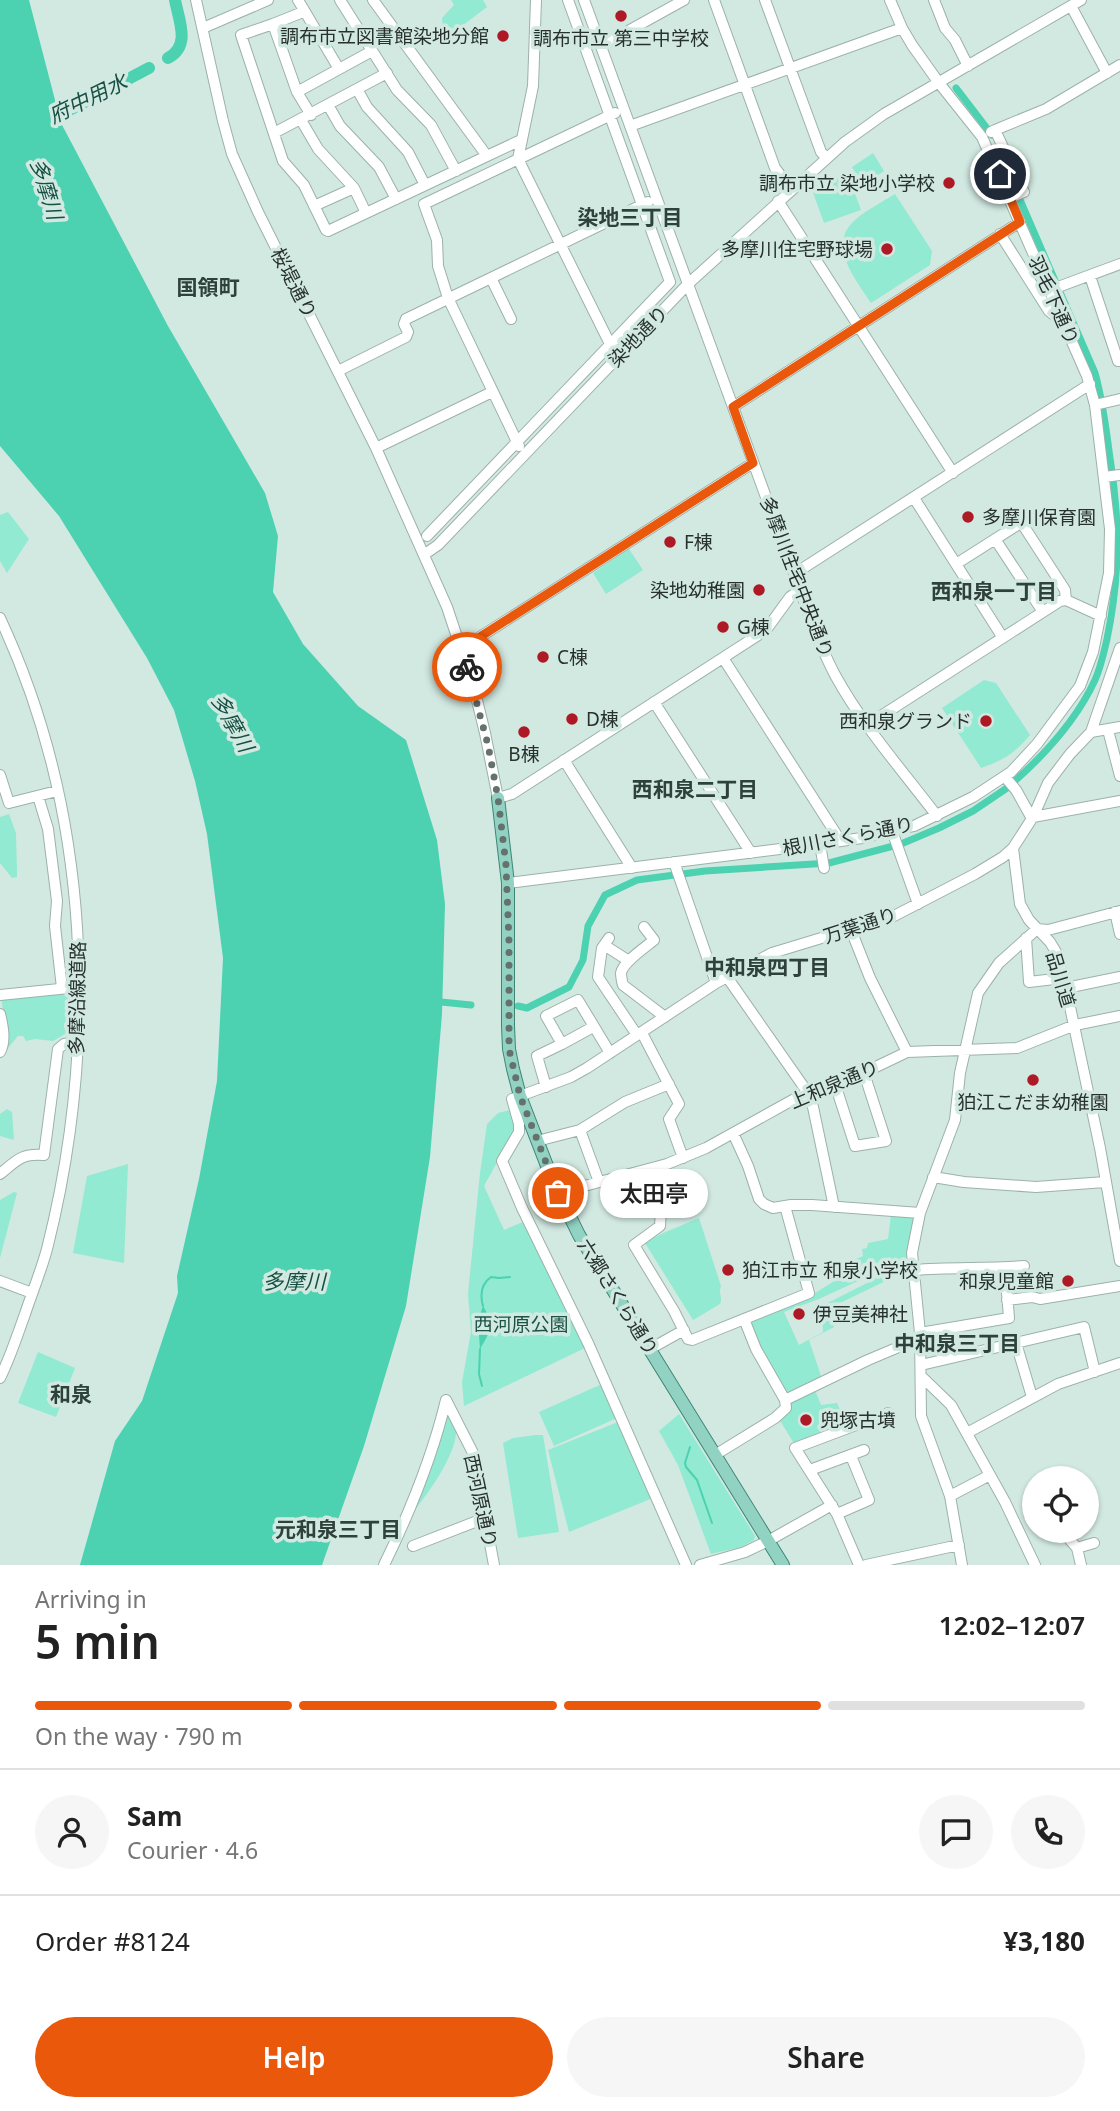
<!DOCTYPE html>
<html lang="en">
<head>
<meta charset="utf-8">
<style>
	body { margin:0; font-family:"Noto Sans","Noto Sans JP",sans-serif; background:#f6f6f6; color:#222; height:100vh; display:flex; flex-direction:column; font-size:26px; white-space:nowrap }
	* { box-sizing:border-box; margin:0 }
	p { font-size:23px; color:#767676 }
	.icon { flex:none; width:38px; height:38px; fill:none; stroke:currentColor; stroke-width:2; stroke-linecap:round; stroke-linejoin:round }
	.map { position:relative; height:1565px; overflow:hidden }
	.side { display:flex; flex-direction:column; background:#fff; flex:1 }
	.side>* { flex:none }
	.tools { position:absolute; left:1022px; top:1466px; display:grid; gap:14px }
	.tools a { display:grid; place-items:center; width:77px; height:77px; border-radius:50%; background:#fff; box-shadow:0 2px 5px #0004; font-size:35px }
	.pin { position:absolute; display:grid; place-items:center; width:60px; height:60px; color:#fff; margin:-30px; border:4px solid #fff; border-radius:50%; box-shadow:0 2px 7px #0007 }
	.courier { position:absolute; display:grid; place-items:center; width:70px; height:70px; margin:-35px; border:5px solid #ea580c; border-radius:50%; background:#fff; color:#222; box-shadow:0 2px 9px #0007 }
	.bubble { position:absolute; height:49px; border-radius:24px; background:#fff; box-shadow:0 2px 5px #0004; font-size:23px; font-weight:600; line-height:49px; text-align:center }
	.head em { font-style:normal; font-weight:600 }
	.head div { display:flex; flex-direction:column-reverse }
	.head { display:flex; align-items:center; justify-content:space-between; height:119px; padding:0 35px }
	h1 { font-size:46px; font-weight:600; line-height:52px }
	.bar { display:grid; grid-template-columns:repeat(4,1fr); gap:10px 7px; align-content:center; height:84px; padding:0 35px }
	.bar i { height:9px; border-radius:5px; background:#e0e0e0 }
	.bar .active { background:#ea580c }
	.bar p { grid-column:span 4 }
	.line { display:flex; align-items:center; gap:18px; padding:0 35px; border-top:2px solid #e0e0e0 }
	.line div { flex:1 }
	.round { display:grid; place-items:center; flex:none; width:74px; height:74px; border-radius:37px; background:#f6f6f6 }
	.cta { display:flex; gap:14px; margin-top:auto; padding:14px 35px }
	.cta a { flex:1; height:80px; border-radius:42px; background:#ea580c; color:#fff; font-size:28px; font-weight:600; line-height:80px; text-align:center }
	.cta a+a { background:#f6f6f6; color:#222 }
	.map>svg:first-child { display:block }
	.green { fill:#91ead1 }
	.water { fill:#4cd1b1 }
	.lines { fill:none; stroke-linecap:round; stroke-linejoin:round }
	.stream { stroke:#4cd1b1; stroke-width:2 }
	.canal { stroke:#4cd1b1; stroke-width:7 }
	.river { stroke:#4cd1b1; stroke-width:12 }
	.minor-casing { stroke:#9cb1aa; stroke-width:12 }
	.major-casing { stroke:#3d8674; stroke-width:14 }
	.minor { stroke:#fff; stroke-width:10 }
	.major { stroke:#92d2c2; stroke-width:12 }
	.done { stroke:#64716d; stroke-width:7; stroke-dasharray:0 12.6 }
	.route { stroke:#ea580c; stroke-width:9 }
	.poi-dot { fill:#ad1925; stroke:#d2e9e2; stroke-width:2.5 }
	.labels { text-anchor:middle; stroke-width:7; stroke-linejoin:round; paint-order:stroke }
	.poi-label { font-size:19px; fill:#28312e; stroke:#d2e9e2; text-anchor:start }
	.street-label { font-size:19px; fill:#28312e; stroke:#d2e9e2 }
	.park-label { font-size:19px; fill:#1b5245; stroke:#d2e9e2 }
	.water-label { font-size:21px; font-style:italic; fill:#174f42; stroke:#d2e9e2 }
	.neighbourhood-label { font-size:21px; font-weight:bold; fill:#2e413b; stroke:#d2e9e2 }
</style>
</head>
<body>
<div class="map">
<svg width="1120" height="1565" viewBox="0 0 1120 1565">
	<rect width="100%" height="100%" fill="#d2e9e2"/>
	<!-- green -->
	<path class="green" d="M451 0H483L487 7 446 38 443 31 442 18 454 5Z
		M873 153 884 171 863 185 852 167Z
		M848 174 861 210 824 223 811 187Z
		M895 194 932 251 930 265 871 303C856 280 827 246 854 221 866 210 882 202 895 194Z
		M8 512 29 539 7 573 0 561V515Z
		M629 549 643 570 606 594 593 573Z
		M984 680 996 683 1030 735C1014 754 1004 760 981 768L942 708Z
		M9 814 16 833 17 871V877L12 878 0 863V817Z
		M71 991 70 1031 53 1041 35 1039 26 1041 23 1036H18L8 1048 7 1047V1031L1 998Z
		M7 1109 12 1112 14 1140 0 1136V1114Z
		M510 1110 516 1126 514 1132 484 1186 504 1230 525 1221 587 1347 464 1406 462 1382 471 1332 468 1294 480 1173 487 1124 498 1113Z
		M128 1164 124 1263 73 1253 87 1176Z
		M14 1192 17 1193 0 1258V1200Z
		M891 1215 915 1216 910 1257 819 1299 784 1312 799 1345 823 1332 822 1306 910 1261V1269L832 1307 834 1327 809 1340 822 1379 788 1396 766 1360 748 1321 812 1295 839 1278 835 1268 863 1256 862 1249 867 1248 868 1243 888 1239Z
		M699 1218 721 1286C718 1293 723 1298 720 1304L693 1320 645 1243 661 1234Z
		M38 1352 75 1368 56 1417 18 1403Z
		M602 1384 617 1418 554 1446 539 1412Z
		M815 1390 821 1405 837 1403 847 1425 795 1445 779 1419 789 1401Z
		M447 1408C449 1414 455 1423 456 1429 458 1454 426 1496 411 1515Z
		M679 1414 755 1536 754 1540 741 1547 711 1554 678 1465 659 1431Z
		M618 1422 653 1498 569 1532 548 1450Z
		M536 1435H543L559 1532 518 1538 503 1443 513 1438Z"/>
	<!-- water -->
	<path class="water" d="M0 0H29L61 123 168 326 265 493 278 536 273 592 303 644 358 706 406 740 437 840 445 904 442 1014 430 1157 406 1306 364 1446 322 1565H80L115 1441 142 1401 178 1293 177 1276 199 1179 217 1081 223 958 207 834 195 781 174 710 147 658 59 516 0 446Z
		M483 1306C495 1326 491 1330 480 1349L478 1320Z"/>
	<g class="lines">
		<!-- stream -->
		<path class="stream" d="M483 1306C480 1295 481 1284 491 1277L499 1278 510 1277
			M480 1349 479 1374 482 1386
			M690 1447 685 1463 686 1467 697 1480 712 1523"/>
		<!-- canal -->
		<path class="canal" d="M956 88 992 135
			M998 149 1095 373C1103 401 1106 429 1110 458 1120 520 1120 577 1107 639 1104 652 1101 667 1095 680 1078 717 1046 753 1016 780
			M441 1002 471 1005
			M518 1006 527 1008 569 987 583 960 588 926 605 895 637 880 705 871 829 863 901 844 939 828 973 811 1007 788"/>
		<!-- river -->
		<path class="river" d="M168 58C191 46 179 21 175 0
			M43 121 58 116 149 68"/>
		<defs>
			<path id="minor" d="M196 0 223 121 232 154 258 212 376 448 447 607 474 688 485 733 498 798 512 794 766 630 790 597 800 590
				M298 0 339 69
				M340 0 397 90 431 125 456 171
				M373 0 487 156 521 140
				M536 0 533 86 518 159 614 352
				M584 0 800 590C810 619 821 648 835 675 863 726 902 770 937 816
				M714 0 775 168 791 189
				M765 0 821 152 827 158
				M934 0 945 28 955 40 968 66
				M1071 6 1107 73
				M303 12 273 24 297 92 311 115
				M273 24 241 35 283 161 304 185 326 230 328 231 487 156
				M203 28 268 0
				M601 46 684 0
				M357 89 367 107 408 152 425 185
				M297 92 372 51
				M328 105 340 126 379 167 396 199
				M301 120 318 149 354 188 366 213
				M630 126 902 28
				M995 130 1046 109 1120 65
				M991 132 995 130 1024 192 1010 198
				M274 133 387 73
				M778 201 953 473
				M314 206 354 188
				M1000 234 1049 311 1055 316H1061
				M1090 276 1118 361H1120
				M491 278 511 319
				M1050 290 1120 264
				M338 371 406 337 408 332 404 324 406 319 648 202
				M1095 405 1120 399
				M733 407 1020 222
				M519 446 448 298 438 266 437 240 424 204 615 113
				M376 448 492 392
				M1104 477 1120 475
				M914 498 1003 638
				M427 536 670 282 568 0
				M995 539 1043 612
				M425 554 438 545 688 284 845 142 884 114 1081 0
				M956 564 1019 524 1023 525 1065 590 1066 600
				M794 574 1090 384
				M0 618C91 812 99 1043 47 1249 41 1271 32 1293 25 1314 17 1336 10 1358 0 1378
				M1120 648 1091 732 1070 754 1048 783 1033 817 1013 848 1020 904 1029 920 1050 942 1056 952 1066 988 1100 1148 1120 1261
				M461 649 753 463
				M723 658 840 840
				M654 702 751 853
				M867 725 1060 601 1066 600 1101 616
				M1108 730 1120 776
				M1091 732 1120 727
				M564 760 632 868
				M0 775 9 803 57 791
				M1005 777 1016 790 1030 815 1033 817 1120 801
				M38 796 48 829 57 901 55 926 62 988
				M892 831 918 904
				M820 844 824 868
				M674 862 716 983
				M508 883 820 844 862 838 914 826 973 797 1011 772 1037 744 1080 686 1093 652 1109 573 1110 529 1095 405 1087 376 982 137 939 83 912 45 902 28 890 0
				M1115 912 1120 934
				M644 927 654 940C646 947 623 962 621 973 621 975 622 983 623 985L665 1017
				M851 930 870 978 907 1052
				M609 938 602 948 598 977 637 1035
				M1026 938 1029 982 1063 978
				M604 945 629 961
				M727 977 808 1093 813 1107 834 1207
				M1066 988 1120 977
				M0 995 69 988
				M0 1014C3 1026 6 1041 0 1052
				M642 1033 679 1104 669 1119 683 1158
				M562 1044 593 1027
				M835 1084 855 1146 886 1141 864 1073
				M546 1087 537 1056 562 1044 546 1016 578 1000 610 1053
				M580 1130 599 1182
				M733 1133 748 1166 759 1199 764 1204 773 1208 791 1205H812L920 1213
				M537 1141 580 1130 625 1102 669 1084
				M649 1170 661 1209 660 1226 634 1245 674 1311 688 1339 692 1340 809 1293 785 1206
				M0 1174C17 1160 22 1153 44 1155L58 1049 64 1044 77 1042
				M933 1177 964 1182 1036 1187 1105 1182
				M558 1193 667 1164 706 1148 798 1097 859 1075 907 1052 1017 1048 1075 1025 1120 1016
				M914 1270C951 1267 987 1269 1024 1266
				M0 1281 32 1293
				M1007 1300 1032 1297 1040 1299 1120 1286
				M920 1333 1009 1318 1005 1268
				M1016 1343 1032 1397
				M650 1349 684 1330
				M921 1365 1084 1327 1095 1372
				M921 1376 951 1405 1005 1502 1035 1565
				M446 1400 473 1453 494 1565
				M785 1400 868 1360 920 1338
				M967 1433 1058 1384 1120 1363
				M715 1455 775 1418 786 1408 785 1400 756 1349 744 1319
				M810 1470 864 1450
				M950 1496 990 1475
				M837 1514 869 1500 851 1456
				M1068 1531 1070 1540 1077 1548
				M413 1546 485 1518
				M384 1565C410 1512 432 1458 446 1400
				M686 1565 588 1343 522 1208 502 1161 519 1132V1124L512 1099 571 1077 587 1068 716 983 772 953 894 916 975 874 1003 857 1013 848
				M700 1565 745 1552 768 1541 832 1505
				M859 1565 837 1514 795 1448 888 1413
				M866 1565 959 1545
				M962 1565 950 1496 921 1416 920 1333 912 1253 920 1213 955 1120 960 1073 978 993 999 963 1037 929 1048 930 1120 911
				M1081 1565 1077 1548 1094 1543"/>
			<path id="major" d="M498 798 508 883V1026L509 1049 513 1069 520 1096 554 1184 579 1235 783 1565"/>
		</defs>
		<!-- minor casing -->
		<use href="#minor" class="minor-casing"/>
		<!-- major casing -->
		<use href="#major" class="major-casing"/>
		<!-- minor -->
		<use href="#minor" class="minor"/>
		<!-- major -->
		<use href="#major" class="major"/>
	</g>
	<g class="lines">
		<!-- done -->
		<path class="done" d="M467 667 488 745 498 798 506 865 509 942V1049L520 1096 558 1193"/>
		<!-- route -->
		<path class="route" d="M467 667 461 649 753 463 733 407 1020 222 1000 174"/>
	</g>
	<!-- markers -->
	<g class="poi-dot">
		<circle cx="621" cy="16" r="7"/>
		<circle cx="503" cy="36" r="7"/>
		<circle cx="949" cy="183" r="7"/>
		<circle cx="887" cy="249" r="7"/>
		<circle cx="968" cy="517" r="7"/>
		<circle cx="670" cy="542" r="7"/>
		<circle cx="759" cy="590" r="7"/>
		<circle cx="723" cy="627" r="7"/>
		<circle cx="543" cy="657" r="7"/>
		<circle cx="572" cy="719" r="7"/>
		<circle cx="986" cy="721" r="7"/>
		<circle cx="524" cy="732" r="7"/>
		<circle cx="1033" cy="1080" r="7"/>
		<circle cx="728" cy="1270" r="7"/>
		<circle cx="1068" cy="1281" r="7"/>
		<circle cx="799" cy="1314" r="7"/>
		<circle cx="806" cy="1420" r="7"/>
	</g>
	<g class="labels">
		<!-- poi labels -->
		<g class="poi-label">
			<text x="489" y="43" text-anchor="end">調布市立図書館染地分館</text>
			<text x="621" y="45" text-anchor="middle">調布市立 第三中学校</text>
			<text x="935" y="190" text-anchor="end">調布市立 染地小学校</text>
			<text x="873" y="256" text-anchor="end">多摩川住宅野球場</text>
			<text x="982" y="524">多摩川保育園</text>
			<text x="684" y="549">F棟</text>
			<text x="745" y="597" text-anchor="end">染地幼稚園</text>
			<text x="737" y="634">G棟</text>
			<text x="557" y="664">C棟</text>
			<text x="586" y="726">D棟</text>
			<text x="972" y="728" text-anchor="end">西和泉グランド</text>
			<text x="524" y="761" text-anchor="middle">B棟</text>
			<text x="1033" y="1109" text-anchor="middle">狛江こだま幼稚園</text>
			<text x="742" y="1277">狛江市立 和泉小学校</text>
			<text x="1054" y="1288" text-anchor="end">和泉児童館</text>
			<text x="813" y="1321">伊豆美神社</text>
			<text x="820" y="1427">兜塚古墳</text>
		</g>
		<!-- street labels -->
		<g class="street-label">
			<text transform="translate(294 283) rotate(63)" y="7">桜堤通り</text>
			<text transform="translate(1054 300) rotate(66)" y="7">羽毛下通り</text>
			<text transform="translate(638 336) rotate(-46)" y="7">染地通り</text>
			<text transform="translate(797 577) rotate(69)" y="7">多摩川住宅中央通り</text>
			<text transform="translate(848 836) rotate(-11)" y="7">根川さくら通り</text>
			<text transform="translate(860 925) rotate(-18)" y="7">万葉通り</text>
			<text transform="translate(1061 979) rotate(73)" y="7">品川道</text>
			<text transform="translate(77 998) rotate(-89)" y="7">多摩沿線道路</text>
			<text transform="translate(834 1084) rotate(-23)" y="7">上和泉通り</text>
			<text transform="translate(618 1297) rotate(58)" y="7">六郷さくら通り</text>
			<text transform="translate(481 1501) rotate(78)" y="7">西河原通り</text>
		</g>
		<!-- park labels -->
		<g class="park-label">
			<text x="521" y="1331">西河原公園</text>
		</g>
		<!-- water labels -->
		<g class="water-label">
			<text transform="translate(88 99) rotate(-26)" y="7">府中用水</text>
			<text transform="translate(46 189) rotate(73)" y="7">多摩川</text>
			<text transform="translate(232 723) rotate(61)" y="7">多摩川</text>
			<text x="294" y="1289">多摩川</text>
		</g>
		<!-- neighbourhood labels -->
		<g class="neighbourhood-label">
			<text x="630" y="225">染地三丁目</text>
			<text x="208" y="295">国領町</text>
			<text x="994" y="599">西和泉一丁目</text>
			<text x="695" y="797">西和泉二丁目</text>
			<text x="767" y="975">中和泉四丁目</text>
			<text x="957" y="1351">中和泉三丁目</text>
			<text x="71" y="1402">和泉</text>
			<text x="338" y="1537">元和泉三丁目</text>
		</g>
	</g>
</svg>
<div class="tools">
<a><svg class="icon" aria-label="locate" viewBox="0 0 24 24"><circle cx="12" cy="12" r="6"/><path d="M12 2v4M12 18v4M2 12h4M18 12h4"/></svg></a>
</div>
<div class="pin" style="left:558px;top:1193px;background:#ea580c"><svg class="icon" aria-label="bag" viewBox="0 0 24 24"><path d="M5 8h14l-1 12H6zM9 8a3 3 0 0 1 6 0"/></svg></div>
<div class="pin" style="left:1000px;top:174px;background:#1f2937"><svg class="icon" aria-label="home" viewBox="0 0 24 24"><path d="M3 11l9-7 9 7M6 9v11h12V9"/></svg></div>
<div class="courier" style="left:467px;top:667px"><svg class="icon" aria-label="bike" viewBox="0 0 24 24"><circle cx="6" cy="16" r="4"/><circle cx="18" cy="16" r="4"/><path d="M6 16l4-8h5l3 8M10 8l3 8H6M13 5h3"/></svg></div>
<div class="bubble" style="left:600px;top:1169px;width:108px">太田亭</div>
</div>
<section class="side">
<div class="head"><div><h1>5 min</h1><p>Arriving in</p></div><em>12:02–12:07</em></div>
<div class="bar"><i class="active"></i><i class="active"></i><i class="active"></i><i></i><p>On the way · 790 m</p></div>
<div class="line" style="height:126px"><a class="round"><svg class="icon" aria-label="person" viewBox="0 0 24 24"><circle cx="12" cy="8" r="4"/><path d="M4 21q1-7 8-7t8 7"/></svg></a><div><b>Sam</b><p>Courier · 4.6</p></div><a class="round"><svg class="icon" aria-label="chat" viewBox="0 0 24 24"><path d="M4 5h16v11H9l-5 4z"/></svg></a><a class="round"><svg class="icon" aria-label="phone" viewBox="0 0 24 24"><path d="M5 4h4l2 5-3 2q2 4 5 5l2-3 5 2v4C11 20 4 13 5 4z"/></svg></a></div>
<div class="line" style="height:91px"><div>Order #8124</div><b>¥3,180</b></div>
<div class="cta"><a>Help</a><a>Share</a></div>
</section>
</body>
</html>
